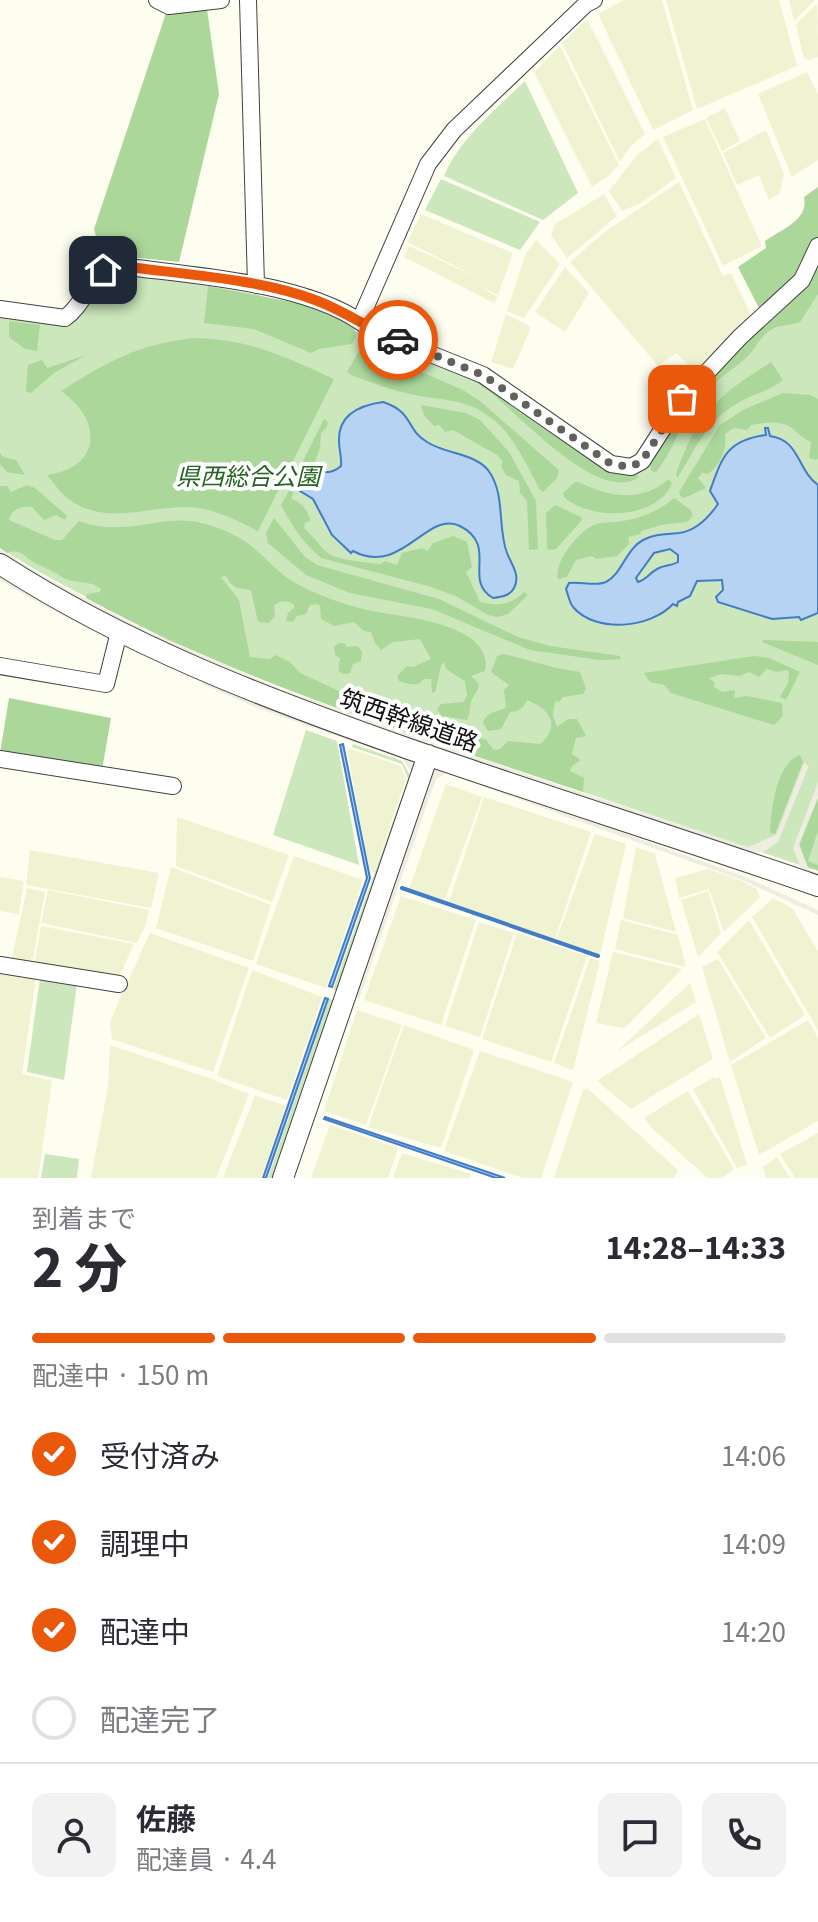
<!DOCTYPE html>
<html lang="ja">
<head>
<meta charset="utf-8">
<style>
	body { margin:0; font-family:Georgia,"Noto Sans JP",serif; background:#f2f2f3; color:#2b2b33; height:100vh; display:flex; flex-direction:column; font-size:30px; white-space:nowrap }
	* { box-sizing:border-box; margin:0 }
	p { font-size:26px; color:#7c7c81 }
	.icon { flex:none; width:44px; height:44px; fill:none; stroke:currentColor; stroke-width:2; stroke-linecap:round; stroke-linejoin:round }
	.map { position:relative; height:1178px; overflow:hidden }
	.details { display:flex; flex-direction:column; background:#fff; flex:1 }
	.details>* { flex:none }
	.pin { position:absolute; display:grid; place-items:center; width:68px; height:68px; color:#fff; margin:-34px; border-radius:16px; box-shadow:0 4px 12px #0006 }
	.courier { position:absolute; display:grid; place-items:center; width:80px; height:80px; margin:-40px; border:6px solid #ea580c; border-radius:50%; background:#fff; color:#222; box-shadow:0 2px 10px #0007 }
	.head em { font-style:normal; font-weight:800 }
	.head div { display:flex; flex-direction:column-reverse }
	.head { display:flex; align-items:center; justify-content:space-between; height:136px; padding:0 32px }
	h1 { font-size:52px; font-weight:800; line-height:60px }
	.bar { display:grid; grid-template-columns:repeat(4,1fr); gap:12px 8px; align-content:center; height:96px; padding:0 32px }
	.bar i { height:10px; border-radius:6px; background:#e1e1e2 }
	.bar .on { background:#ea580c }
	.bar p { grid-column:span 4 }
	.line { display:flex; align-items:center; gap:20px; padding:0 32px; border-top:2px solid #e1e1e2 }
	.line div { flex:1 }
	.round { display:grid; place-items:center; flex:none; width:84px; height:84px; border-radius:16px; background:#f2f2f3 }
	ol { padding:0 32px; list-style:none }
	li { display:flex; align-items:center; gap:24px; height:88px }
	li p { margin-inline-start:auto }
	li .icon { padding:8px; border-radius:50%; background:#ea580c; color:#fff; stroke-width:4 }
	li:last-child { color:#7c7c81 }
	li i { width:44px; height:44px; border:4px solid #e1e1e2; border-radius:50% }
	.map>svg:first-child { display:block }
	.farmland { fill:#f0f3d1 }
	.green { fill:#cbe7bb }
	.forest { fill:#acd79b }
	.plaza { fill:#eeeddf }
	.water { fill:#b7d3f3; stroke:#417cc7; stroke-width:2; fill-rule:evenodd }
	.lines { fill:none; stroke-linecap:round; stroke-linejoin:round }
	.stream { stroke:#417cc7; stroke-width:4 }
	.minor-casing { stroke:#414141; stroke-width:18 }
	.tertiary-casing { stroke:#414141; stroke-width:22 }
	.minor { stroke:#fff; stroke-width:16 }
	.tertiary { stroke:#fff; stroke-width:20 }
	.done { stroke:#62625d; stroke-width:8; stroke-dasharray:0 14.4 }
	.route { stroke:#ea580c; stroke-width:10 }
	.labels { text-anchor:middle; stroke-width:8; stroke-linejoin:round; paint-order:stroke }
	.park-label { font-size:24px; font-style:italic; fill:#246321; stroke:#fff }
	.street-label { font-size:24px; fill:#0e0e0e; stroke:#fff }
</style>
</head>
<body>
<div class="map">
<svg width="818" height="1178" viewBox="0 0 818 1178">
	<rect width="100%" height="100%" fill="#fefef0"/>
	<!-- farmland -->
	<path class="farmland" d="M624 0H662L693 110 653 130 598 14Z
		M666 0H779L797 66 697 109Z
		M789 0H815L794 21Z
		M817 4 818 57 809 60 805 59 803 55 796 24Z
		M587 19 645 134 630 147 620 162 562 43Z
		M560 46 619 165 608 176 592 187 534 72Z
		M807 72 818 94V160L792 177 758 94Z
		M725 108 740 141 722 151 706 118Z
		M705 119 762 246 723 266 663 137Z
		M766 130 784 174 780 193 769 200 759 175 737 185 723 153Z
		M658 139 676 178 641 203 622 211 609 191 637 155Z
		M679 182 723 276 731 273 751 315 747 323 700 376 676 353 658 366 570 262 606 231Z
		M604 194 617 216 567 258 551 235 555 224Z
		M421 214 513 253 498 295 478 285 498 297 494 303 404 257 409 246 481 279 407 242Z
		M536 240 560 264 524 318 507 311 526 253Z
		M565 267 589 293 565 332 535 312Z
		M506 314 531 327 513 369 491 362Z
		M351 749 401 766 406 779 374 873 369 868 347 750Z
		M446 784 482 797 444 902 409 889Z
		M484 797 591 832 555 939 448 904Z
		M177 817 289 855 272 902 176 866Z
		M595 834 626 844 600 955 556 940Z
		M636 847 655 854 676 932 623 918Z
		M30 850 159 873 151 908 26 885Z
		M294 856 363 880 326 988 256 964Z
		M171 867 271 905 253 961 156 928Z
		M708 869 742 881 757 889 760 897 724 932 709 889 679 898 675 878Z
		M0 877 24 881 19 914 0 911Z
		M27 888 45 892 32 965 11 962Z
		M48 890 149 910 146 924 137 943 41 923Z
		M708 891 721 933 698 957 681 900Z
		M401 896 476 920 441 1025 364 1000Z
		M773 898 792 908 818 951V1030L752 917Z
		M621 920 678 935 686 967 615 949Z
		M749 920 805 1015 770 1038 717 952Z
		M479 922 514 933 480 1037 445 1026Z
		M41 926 134 944 118 979 34 966Z
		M150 933 249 968 213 1072 112 1039 110 1024 113 1014Z
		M517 933 587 956 551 1062 482 1039Z
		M613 952 682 969 625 1028 596 1023Z
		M590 958 600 961 573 1070 554 1063Z
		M718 959 766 1038 730 1062 702 967Z
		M252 970 322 997 287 1100 217 1076Z
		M0 971 36 978 22 1074 52 1081 38 1178H0Z
		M690 983 696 1002 616 1052Z
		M357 1010 402 1025 366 1125 324 1111Z
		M699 1014 713 1059 631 1109 597 1081Z
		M808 1020 818 1038V1121L759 1155 731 1065Z
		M404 1025 474 1050 441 1148 368 1127Z
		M110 1045 209 1078 249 1094 216 1178H91L108 1086Z
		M480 1051 573 1082 541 1178H523L444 1151Z
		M714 1077 716 1079 720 1077 747 1165 737 1168 693 1089Z
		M587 1088 678 1170 674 1178H554L583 1090Z
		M688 1091 734 1169 722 1178H708L653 1129 644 1118Z
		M255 1095 286 1106 261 1178H223Z
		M330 1125 398 1148 388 1178H311Z
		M818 1133V1178H795L780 1154Z
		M402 1153 471 1174 470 1178H393Z
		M777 1157 790 1178H766L763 1167Z"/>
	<!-- green -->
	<path class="green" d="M525 81 578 193 543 220 444 176C460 138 496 109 525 81Z
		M441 179 540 222 520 250 425 210Z
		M818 259V871L449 747 167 640 41 573 0 548V315L60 325 73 323 82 315 99 280 116 271 255 294 352 322 355 331 470 372 631 474 639 472 650 460 691 396Z
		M306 730 337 741 359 865 273 835Z
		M353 744 402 761 411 777 338 991 333 990 408 779 402 764 352 747Z
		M40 978 77 984 64 1080 27 1072Z
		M329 999 335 1001 274 1178H268Z
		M45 1154 79 1159 77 1178H41Z"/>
	<!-- forest -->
	<path class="forest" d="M207 9 219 94 179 262 101 254 94 229 166 13Z
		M818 187V238L798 279 761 312 738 267 766 248 765 241C782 229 809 220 804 197Z
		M818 259V294L800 322C790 326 780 324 771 330 759 337 756 349 747 357 728 374 706 386 692 407 678 428 673 452 656 472L651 471 650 460 691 396Z
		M208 286 312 306 352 322 356 336 352 344 319 349 311 353 254 329 204 323Z
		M9 321 40 325 37 351 25 349 9 337Z
		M193 338C249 339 284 356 334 379L258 531C236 520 214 508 188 507 147 506 105 527 67 498 60 492 53 482 47 475 102 468 103 420 61 391 109 361 136 345 193 338Z
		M359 351 426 374 463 390 480 401 559 470 557 478 543 492 540 490C526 464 513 432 487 415 464 398 437 400 410 394 390 390 371 382 351 375L347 372Z
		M86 355 54 373 31 393 26 391 28 365 42 360 47 368Z
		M771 362 783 380C771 390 757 393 743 400 707 419 698 445 678 477L676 476C678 465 683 456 687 446 707 402 733 387 771 362Z
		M436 365 470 372 639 477C598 506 518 412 486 389 471 378 453 372 436 365Z
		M783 393 810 395 818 399V459L815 460 809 458 811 442C802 438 798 432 790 427 778 420 764 423 751 425L747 430 734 428 725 434C727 450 721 464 708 474L702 473 698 478 706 488 684 498 680 496 679 492 720 425 743 410Z
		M421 405 466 413 480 420 509 452 536 501 538 549 529 550 527 501 520 493 519 481 506 475 501 466 503 461 497 455 453 430 445 432 439 425 434 426 424 415Z
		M324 419 328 422 327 427 321 433 320 448 315 462 301 465Z
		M0 453 3 457 16 460 25 475 7 472 0 464Z
		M669 479 672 484C655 520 591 521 564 497L563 493 575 482H578C609 497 641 503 669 479Z
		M27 485 35 488 67 516 65 520 56 515 44 520 32 507C20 506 12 509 9 520L55 540H62L79 521C128 539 162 511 206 524 220 528 239 536 250 545 265 557 276 571 292 581 314 594 342 604 367 610 398 617 495 622 485 671L471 676 479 684C478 691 476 692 472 699 469 706 471 713 467 720L442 716 437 709 441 704 463 702 467 696 465 681 446 669 444 662 441 666 435 692 432 693 431 679H424C417 688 409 684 399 681L397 676 407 666 413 667 431 659 420 639 393 642 381 650 375 643 371 632 364 631 354 622 334 626 321 619 320 606 317 604 310 605 306 614 297 616 293 622 286 621 288 613 294 608V605C288 600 280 600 274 606L275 616 269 623 258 622 251 590C237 588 233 589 226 576L221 577 239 600 250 657 270 659 275 655 290 662 300 673 384 712 486 740 494 750 500 749 508 741 540 744C562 725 549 709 527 700 524 708 518 712 510 712L501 729 488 731 483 723C489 709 495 714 506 707L504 690 509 685 491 672 497 656 504 654 557 668 580 672 586 688 583 694 563 697 559 702 555 701 553 715 557 727 568 719H577L586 736 576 738 572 754 581 760 572 766 570 771 584 778 583 792C414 735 243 683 86 598L87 594 100 592 101 589C91 580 76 584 64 578 55 572 45 568 35 563 24 557 21 548 7 553L0 548V486H7L11 492Z
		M291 487 294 492 291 498C302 504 308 509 310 521L305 523 304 528C313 535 319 546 328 553 336 560 369 563 381 564L385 561 397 565 402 553 422 548 428 551 433 543 453 536 467 542 472 567 466 572 480 602C498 607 511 605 524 592L528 595 508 614 498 617 488 615 456 596 428 586 321 558C303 543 292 526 281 505Z
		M674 498 691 510 693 516 687 522 661 525 641 531V534L628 537 629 544 617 556 596 559 592 556 576 560 567 577 558 579C553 564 577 534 590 527 597 522 608 523 616 522 639 519 656 513 674 498Z
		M555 505 581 517 582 520 556 549 550 550 547 548 546 513Z
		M274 518 305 557 317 565 439 599 518 637 550 646 620 656 621 659 600 660 530 650 432 609 350 593 306 575 268 543 266 533Z
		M764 640 818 642V665L762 642Z
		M339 643H344L347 647 358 646 362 652 361 661 353 664 350 673 344 674 338 671 340 658 335 655 334 647Z
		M754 656 769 658 800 672 786 700 780 697 788 683 789 672 787 670 777 672 767 669 759 677 749 672 739 676 721 674 709 678 715 683 714 687 722 692 735 690 734 698 747 696 782 703 783 716 774 725 671 693 664 685 650 682 644 673Z
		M9 698 111 718 102 770 0 753Z
		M800 755 803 762 775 834 770 833C771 810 776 763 800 755Z
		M818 798V831L808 861 818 865V870L807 867 799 846Z"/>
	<!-- plaza -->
	<path class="plaza" d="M0 549 45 577 144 630 280 689 546 781 748 847 776 835 804 763 809 766 778 842 763 852 748 853 309 706 139 634 0 556Z
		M0 573 109 637V640L30 598 0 580Z
		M205 680 415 762 413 775 403 759 257 708 202 684Z
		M440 767 743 876 818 910V915L742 880 446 773 436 779 359 999 354 995 432 772Z
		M818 782V797L799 844 809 870 818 873V878L806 874 800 866 793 848Z"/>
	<!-- water -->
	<path class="water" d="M383 402C414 412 406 430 427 442 445 454 474 453 488 470 506 494 497 527 507 553 511 564 521 575 514 588 510 596 501 597 493 598 462 580 499 546 460 526 426 510 402 577 353 551L351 553 332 535 313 499 292 486 301 467C315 471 329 477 341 466 342 458 339 450 339 441 338 414 361 405 383 402Z
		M765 428H768L770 436C800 440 797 470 818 485V613L801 620 799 617 772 619 718 602 716 597 723 590 722 580 697 581 690 596 678 602 677 606 673 604C651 628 596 634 573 607 569 602 568 594 566 589L569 583C581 581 594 587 606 582 622 574 626 549 643 540 654 534 667 534 679 533 696 531 709 517 718 504L710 491C722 457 727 440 766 435ZM670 549 678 555V562C671 566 666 565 659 568 651 571 647 580 638 582L636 578 654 553Z
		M343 744 370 878 332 987 329 986 367 878 340 745Z
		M325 998 328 999 266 1178H263Z
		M325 1117 505 1178H496L324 1119Z"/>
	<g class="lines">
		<!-- stream -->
		<path class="stream" d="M402 888 598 956"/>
		<defs>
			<path id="minor" d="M157 0 169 6 221 0
				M248 0 256 285
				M0 309 65 318C86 303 89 276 114 265 188 276 314 281 371 330L483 375 611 464 631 467 642 461 682 399 740 337 802 280 818 246
				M360 320 428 164 454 130 586 4 594 0
				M0 666 106 684 119 632
				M0 759 173 786
				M0 965 119 984"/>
			<path id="tertiary" d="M0 564C127 646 267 699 409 749 545 796 682 839 818 886
				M283 1178 428 755"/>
		</defs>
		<!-- minor casing -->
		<use href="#minor" class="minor-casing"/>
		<!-- tertiary casing -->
		<use href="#tertiary" class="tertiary-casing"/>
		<!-- minor -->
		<use href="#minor" class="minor"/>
		<!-- tertiary -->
		<use href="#tertiary" class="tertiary"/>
	</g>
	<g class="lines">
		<!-- done -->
		<path class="done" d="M398 340 483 375 611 464 631 467 642 461 682 399"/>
		<!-- route -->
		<path class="route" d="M103 270 114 265C176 274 258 278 315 300 345 311 369 329 398 340"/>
	</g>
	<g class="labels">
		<!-- park labels -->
		<g class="park-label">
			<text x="248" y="485">県西総合公園</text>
		</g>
		<!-- street labels -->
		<g class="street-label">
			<text transform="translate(409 721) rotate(19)" y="8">筑西幹線道路</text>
		</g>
	</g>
</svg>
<div class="pin" style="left:682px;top:399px;background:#ea580c"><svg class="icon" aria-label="bag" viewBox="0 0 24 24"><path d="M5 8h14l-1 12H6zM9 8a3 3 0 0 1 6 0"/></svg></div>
<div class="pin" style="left:103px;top:270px;background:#1f2937"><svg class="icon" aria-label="home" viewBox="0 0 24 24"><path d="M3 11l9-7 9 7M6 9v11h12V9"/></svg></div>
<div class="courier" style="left:398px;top:340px"><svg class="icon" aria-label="car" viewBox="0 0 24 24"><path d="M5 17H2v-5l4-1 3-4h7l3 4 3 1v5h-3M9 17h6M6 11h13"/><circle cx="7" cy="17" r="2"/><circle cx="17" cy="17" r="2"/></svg></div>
</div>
<section class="details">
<div class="head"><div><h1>2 分</h1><p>到着まで</p></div><em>14:28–14:33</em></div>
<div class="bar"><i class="on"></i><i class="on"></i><i class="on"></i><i></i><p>配達中 · 150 m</p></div>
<ol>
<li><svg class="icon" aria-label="check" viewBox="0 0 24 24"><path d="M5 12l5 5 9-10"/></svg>受付済み<p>14:06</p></li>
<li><svg class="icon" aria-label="check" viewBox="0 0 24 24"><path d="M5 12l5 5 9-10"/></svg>調理中<p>14:09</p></li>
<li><svg class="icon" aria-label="check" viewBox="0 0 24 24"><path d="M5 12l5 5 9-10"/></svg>配達中<p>14:20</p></li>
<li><i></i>配達完了</li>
</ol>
<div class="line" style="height:144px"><a class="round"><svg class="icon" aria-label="person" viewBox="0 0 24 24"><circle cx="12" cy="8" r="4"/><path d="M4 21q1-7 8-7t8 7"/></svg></a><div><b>佐藤</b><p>配達員 · 4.4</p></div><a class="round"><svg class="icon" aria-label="chat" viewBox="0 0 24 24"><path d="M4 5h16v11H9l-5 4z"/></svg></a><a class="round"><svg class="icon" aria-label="phone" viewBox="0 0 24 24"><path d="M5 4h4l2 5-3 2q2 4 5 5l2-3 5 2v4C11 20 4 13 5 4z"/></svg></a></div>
</section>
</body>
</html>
